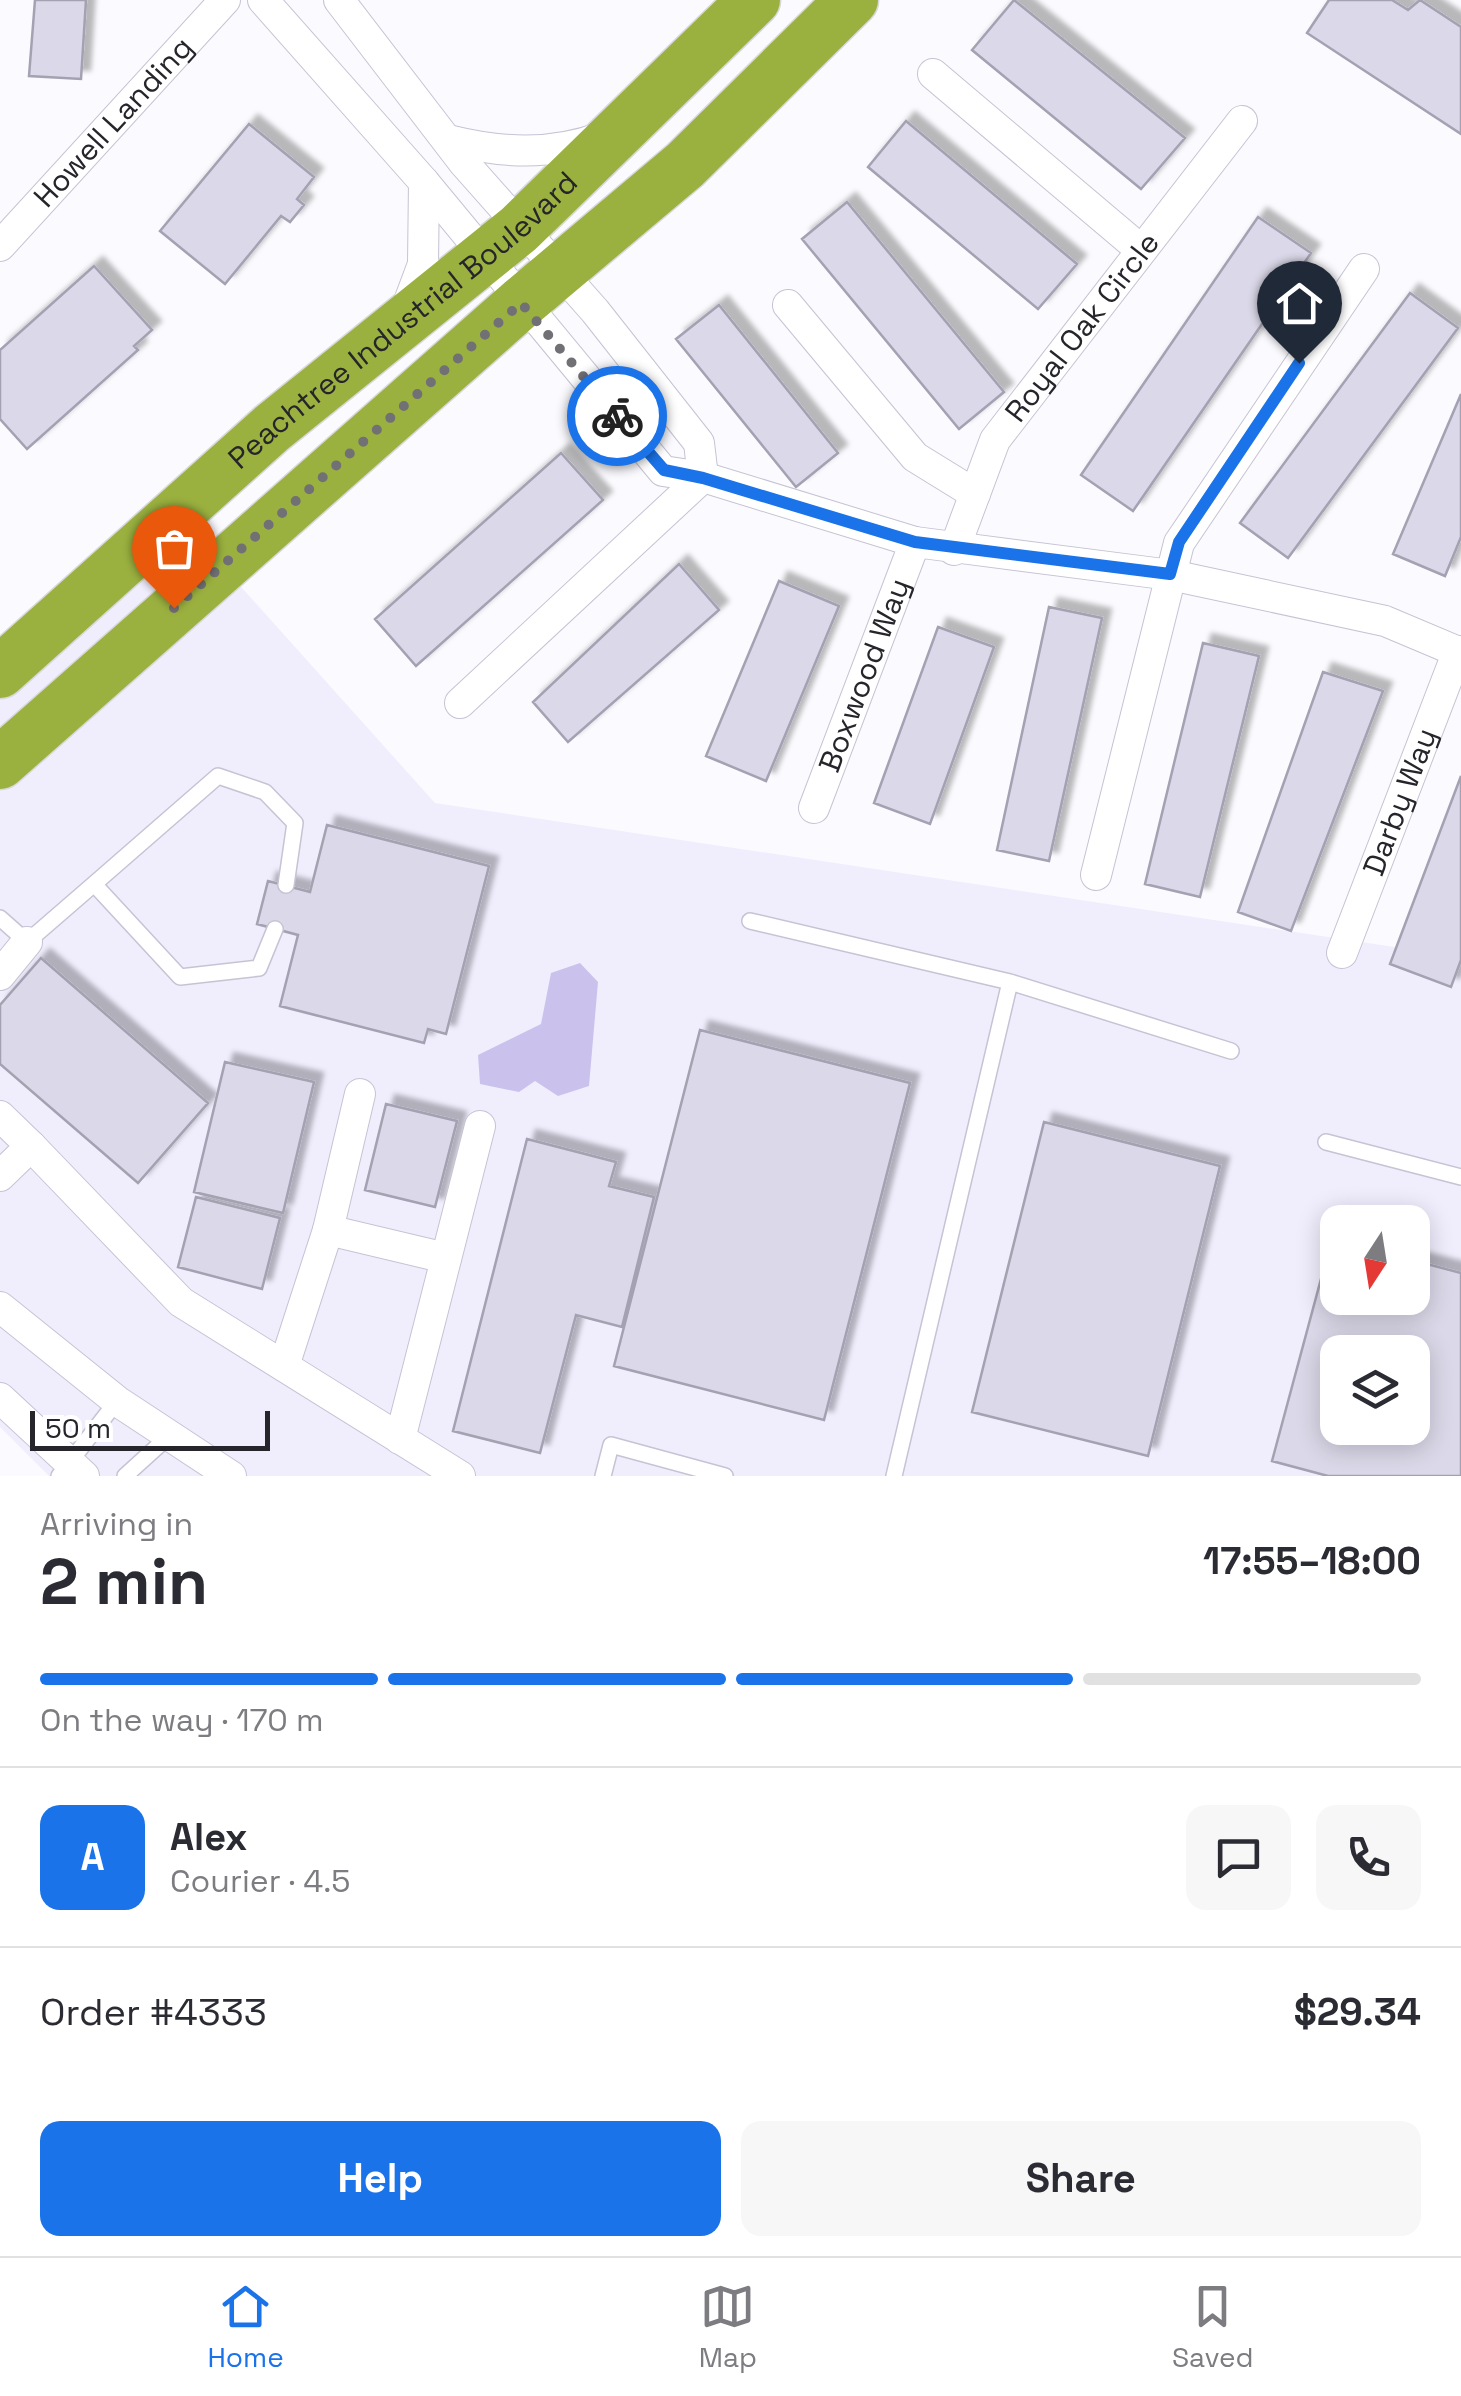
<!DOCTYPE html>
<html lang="en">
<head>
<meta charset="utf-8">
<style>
	body { margin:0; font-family:"Space Grotesk",sans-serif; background:#f7f7f7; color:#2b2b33; height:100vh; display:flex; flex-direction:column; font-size:38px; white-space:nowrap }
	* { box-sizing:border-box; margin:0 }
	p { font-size:32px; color:#7c7c81 }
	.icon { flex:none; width:55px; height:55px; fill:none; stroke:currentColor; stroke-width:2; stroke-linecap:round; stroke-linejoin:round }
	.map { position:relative; height:1476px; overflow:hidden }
	.side { display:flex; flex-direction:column; background:#fff; flex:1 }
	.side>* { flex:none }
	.needle { width:65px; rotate:192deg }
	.buttons { position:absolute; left:1320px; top:1205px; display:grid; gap:20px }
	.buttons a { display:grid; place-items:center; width:110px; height:110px; border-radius:20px; background:#fff; box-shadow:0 5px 25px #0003; font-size:50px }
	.scale { position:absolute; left:30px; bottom:25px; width:240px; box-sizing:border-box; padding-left:10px; border:5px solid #26252b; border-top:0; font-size:28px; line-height:35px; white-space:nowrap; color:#26252b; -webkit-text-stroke:8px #fff; paint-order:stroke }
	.pin { position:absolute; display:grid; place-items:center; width:85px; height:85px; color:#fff; margin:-102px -42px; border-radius:50% 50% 50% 0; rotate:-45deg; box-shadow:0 0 10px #0007 }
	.pin .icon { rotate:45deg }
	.courier { position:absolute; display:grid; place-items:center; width:100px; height:100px; margin:-50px; border:8px solid #1a73e8; border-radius:50%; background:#fff; color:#222; box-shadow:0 2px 12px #0007 }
	.overview em { font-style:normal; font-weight:600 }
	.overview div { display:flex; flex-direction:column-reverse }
	.overview { display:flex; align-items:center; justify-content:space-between; height:170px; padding:0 40px }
	h1 { font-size:65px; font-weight:600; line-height:75px }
	.bar { display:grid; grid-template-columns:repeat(4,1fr); gap:15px 10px; align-content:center; height:120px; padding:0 40px }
	.bar i { height:12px; border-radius:8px; background:#e1e1e2 }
	.bar .selected { background:#1a73e8 }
	.bar p { grid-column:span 4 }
	.line { display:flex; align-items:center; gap:25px; padding:0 40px; border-top:2px solid #e1e1e2 }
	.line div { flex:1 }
	.round { display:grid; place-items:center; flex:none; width:105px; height:105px; border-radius:20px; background:#f7f7f7 }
	.cta { display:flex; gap:20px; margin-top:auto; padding:20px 40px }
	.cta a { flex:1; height:115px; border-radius:20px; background:#1a73e8; color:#fff; font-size:40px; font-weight:600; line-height:115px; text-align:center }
	.cta a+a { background:#f7f7f7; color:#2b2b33 }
	.menu { display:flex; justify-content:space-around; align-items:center; height:140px; border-top:2px solid #e1e1e2; background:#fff; font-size:28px; color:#7c7c81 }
	.menu a { display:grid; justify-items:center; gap:5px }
	.menu .selected { color:#1a73e8 }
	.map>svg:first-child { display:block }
	.built { fill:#f0eefd; fill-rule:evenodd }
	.green { fill:#cac2ec }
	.building { fill:#dbd8e9; stroke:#a4a1b2; stroke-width:2.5; fill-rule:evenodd; filter:url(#shadow) }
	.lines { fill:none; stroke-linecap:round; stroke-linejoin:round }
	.lane-casing { stroke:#c6c3d4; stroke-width:18 }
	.street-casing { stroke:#c6c3d4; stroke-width:32 }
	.highway-casing { stroke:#d8d8d9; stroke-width:55 }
	.lane { stroke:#fff; stroke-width:15 }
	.street { stroke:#fff; stroke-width:30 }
	.highway { stroke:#9bb13f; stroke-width:52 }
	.done { stroke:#717075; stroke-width:10; stroke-dasharray:0 18 }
	.route { stroke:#1a73e8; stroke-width:12 }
	.labels { text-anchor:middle; stroke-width:8; stroke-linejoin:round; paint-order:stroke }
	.street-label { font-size:30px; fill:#26252b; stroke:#fff }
</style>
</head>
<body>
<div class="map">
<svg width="1461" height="1476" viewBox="0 0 1461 1476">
	<defs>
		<filter id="shadow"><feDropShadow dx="9" dy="-9" stdDeviation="2.5" flood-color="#0004"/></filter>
	</defs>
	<rect width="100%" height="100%" fill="#fbfafe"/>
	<!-- built -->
	<path class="built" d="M172 510 435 803 1461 957V1476H49L0 1427V683ZM1338 1222H1412V1298H1338ZM1338 1352H1412V1428H1338Z"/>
	<!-- green -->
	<path class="green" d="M580 963 598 982 589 1086 558 1096 535 1081 519 1092 480 1084 478 1055 541 1024 551 973Z"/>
	<!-- building -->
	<path class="building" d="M35 0H86L81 79 29 76Z
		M1014 0 1185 138 1141 189 972 50Z
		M1329 0H1392L1408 10 1420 0 1461 27V134L1307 33Z
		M906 121 1077 264 1038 309 868 167Z
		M249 124 314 177 297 199 304 205 290 222 281 216 225 284 160 231Z
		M847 202 1004 392 959 429 802 239Z
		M1258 217 1311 253 1133 511 1081 475Z
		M94 266 152 330 134 346 138 350 27 449 0 419V350Z
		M1410 293 1458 328 1288 558 1240 523Z
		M719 305 838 453 796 487 676 339Z
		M1461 394V537L1445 576 1393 554Z
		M561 453 603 500 416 666 375 619Z
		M679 564 719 610 568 742 533 702Z
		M779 581 839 606 766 781 706 756Z
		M1049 607 1102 618 1049 861 997 850Z
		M938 627 994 647 930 824 874 803Z
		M1203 643 1259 656 1200 897 1145 884Z
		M1323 672 1383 691 1291 931 1238 912Z
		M1461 776V960L1451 987 1390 964Z
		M327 825 489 866 446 1034 428 1029 424 1043 280 1006 298 935 257 924 268 881 310 892Z
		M41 958 208 1103 138 1183 0 1064V1005Z
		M700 1030 910 1083 824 1420 614 1366Z
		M225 1062 314 1082 283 1213 194 1192Z
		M386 1104 457 1121 435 1207 365 1190Z
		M1044 1122 1220 1166 1148 1456 972 1412Z
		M527 1139 616 1162 609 1186 654 1197 622 1327 576 1315 540 1453 453 1431Z
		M196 1197 280 1218 262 1289 178 1267Z
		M1332 1238 1338 1240V1298H1412V1260L1461 1273V1476H1328L1272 1461ZM1338 1352H1412V1428H1338Z"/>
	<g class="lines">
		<defs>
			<path id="lane" d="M0 918 27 942 94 884
				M750 921 1010 982 894 1476
				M275 929 259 968 180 977 94 884 218 776 265 792 295 823 286 885
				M1010 982 1231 1051
				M1326 1142 1461 1177
				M59 1476 117 1401
				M125 1476 168 1437
				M603 1476 611 1445 725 1476"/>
			<g id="street">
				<path d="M263 0 424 182 663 471 703 477 915 542 1171 575 1385 621 1461 653"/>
				<path d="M339 0 464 163 595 311 699 443 703 477"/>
				<path d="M933 74 1141 250"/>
				<path d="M448 140C501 153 550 156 602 137"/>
				<path id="s1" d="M0 246 225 0"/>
				<path d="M788 305 915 457 975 494"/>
				<path d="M404 315 423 264 424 182"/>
				<path id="s2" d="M954 550 995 440 1242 121"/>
				<path d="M460 703 703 477"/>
				<path id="s3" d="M814 808 915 542"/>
				<path d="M1096 875 1179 543 1364 269"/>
				<path id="s4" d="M1342 953 1458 651"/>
				<path d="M0 975 27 942"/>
				<path d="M0 1116 31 1146 0 1176"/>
				<path d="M31 1146 181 1302 460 1476"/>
				<path d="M328 1230 360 1094"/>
				<path d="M0 1307 117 1401 231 1476"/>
				<path d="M284 1366 328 1230 446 1258"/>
				<path d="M0 1398 84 1476"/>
				<path d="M400 1439 480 1126"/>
			</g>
			<g id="highway">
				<path id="s5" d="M0 672 272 428 519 229 754 0"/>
				<path d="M0 763 521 303 685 165 852 0"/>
			</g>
		</defs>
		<!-- lane casing -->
		<use href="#lane" class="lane-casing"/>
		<!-- street casing -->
		<use href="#street" class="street-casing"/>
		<!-- highway casing -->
		<use href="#highway" class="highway-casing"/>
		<!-- lane -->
		<use href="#lane" class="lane"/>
		<!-- street -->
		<use href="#street" class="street"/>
		<!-- highway -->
		<use href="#highway" class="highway"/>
	</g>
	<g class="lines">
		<!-- done -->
		<path class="done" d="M174 608 521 303 617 416"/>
		<!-- route -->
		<path class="route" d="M617 416 664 470 703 478 915 542 1170 574 1179 542 1299 363"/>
	</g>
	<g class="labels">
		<!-- street labels -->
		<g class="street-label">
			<text dy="10" stroke="none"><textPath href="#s1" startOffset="168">Howell Landing</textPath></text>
			<text dy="10" stroke="none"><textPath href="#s5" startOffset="535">Peachtree Industrial Boulevard</textPath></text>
			<text dy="10" stroke="none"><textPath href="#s2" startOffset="260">Royal Oak Circle</textPath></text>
			<text dy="10" stroke="none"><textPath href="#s3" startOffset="142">Boxwood Way</textPath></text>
			<text dy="10" stroke="none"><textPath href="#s4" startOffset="162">Darby Way</textPath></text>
		</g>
	</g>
</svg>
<div class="buttons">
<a><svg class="needle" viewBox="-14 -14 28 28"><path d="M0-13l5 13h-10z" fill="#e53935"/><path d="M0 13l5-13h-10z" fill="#7c7c81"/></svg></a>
<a><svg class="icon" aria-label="layers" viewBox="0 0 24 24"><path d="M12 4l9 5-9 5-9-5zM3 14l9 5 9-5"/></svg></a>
</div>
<div class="scale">50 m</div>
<div class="pin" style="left:174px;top:608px;background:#ea580c"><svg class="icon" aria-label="bag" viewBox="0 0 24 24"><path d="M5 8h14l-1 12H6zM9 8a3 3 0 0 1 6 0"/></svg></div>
<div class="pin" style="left:1299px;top:363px;background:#1f2937"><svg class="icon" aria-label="home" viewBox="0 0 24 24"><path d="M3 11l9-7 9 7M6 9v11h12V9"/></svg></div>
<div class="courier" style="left:617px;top:416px"><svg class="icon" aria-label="bike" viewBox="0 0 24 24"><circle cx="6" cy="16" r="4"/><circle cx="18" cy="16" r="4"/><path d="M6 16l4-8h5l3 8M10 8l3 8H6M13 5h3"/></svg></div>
</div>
<section class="side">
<div class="overview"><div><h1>2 min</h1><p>Arriving in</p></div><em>17:55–18:00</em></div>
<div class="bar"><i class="selected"></i><i class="selected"></i><i class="selected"></i><i></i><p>On the way · 170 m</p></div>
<div class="line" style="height:180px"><b class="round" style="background:#1a73e8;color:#fff">A</b><div><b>Alex</b><p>Courier · 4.5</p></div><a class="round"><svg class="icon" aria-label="chat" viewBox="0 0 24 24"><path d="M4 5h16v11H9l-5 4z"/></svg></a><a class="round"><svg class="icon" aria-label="phone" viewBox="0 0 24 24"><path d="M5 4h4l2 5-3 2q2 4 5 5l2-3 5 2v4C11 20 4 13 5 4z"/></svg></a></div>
<div class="line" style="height:130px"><div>Order #4333</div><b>$29.34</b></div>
<div class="cta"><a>Help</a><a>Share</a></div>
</section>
<nav class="menu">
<a class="selected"><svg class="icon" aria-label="home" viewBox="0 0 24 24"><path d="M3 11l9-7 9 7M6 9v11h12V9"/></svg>Home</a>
<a><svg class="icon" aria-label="map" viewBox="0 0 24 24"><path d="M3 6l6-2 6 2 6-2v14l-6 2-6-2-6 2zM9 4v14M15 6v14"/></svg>Map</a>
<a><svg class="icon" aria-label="saved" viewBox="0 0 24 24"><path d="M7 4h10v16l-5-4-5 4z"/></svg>Saved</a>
</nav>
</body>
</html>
